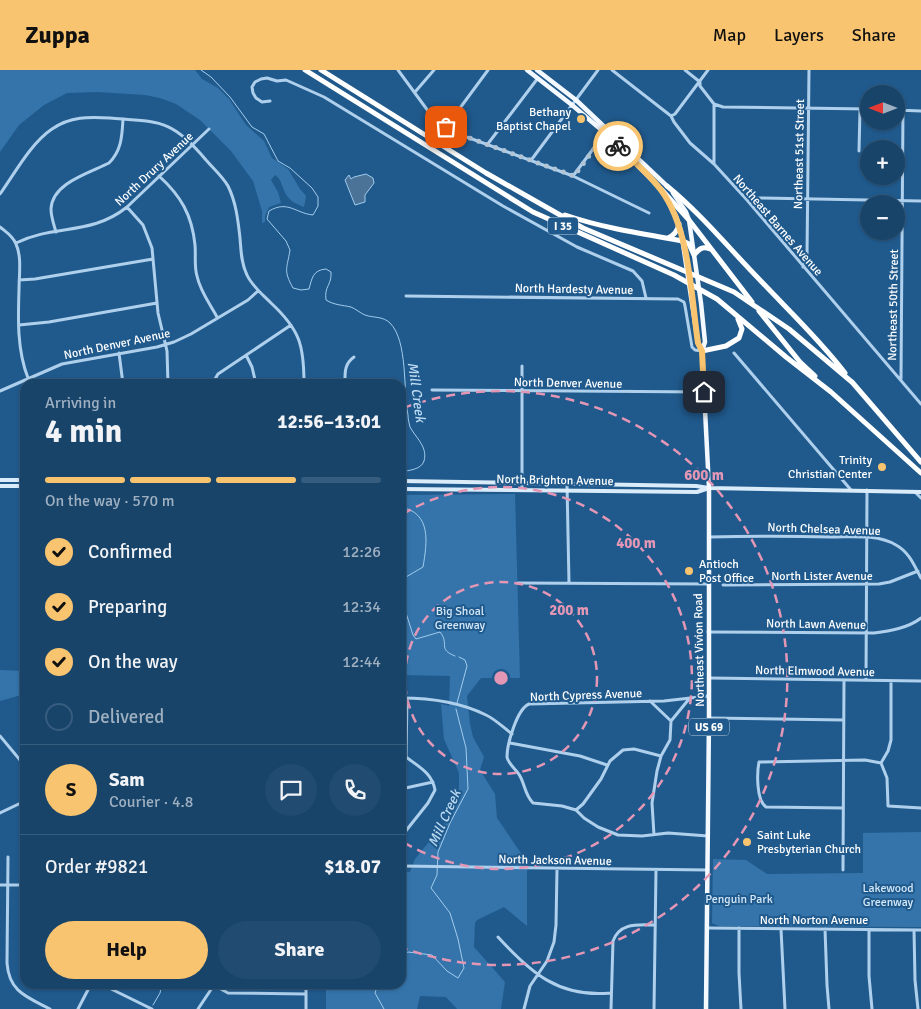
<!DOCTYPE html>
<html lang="en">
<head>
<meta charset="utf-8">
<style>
	body { margin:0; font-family:Signika,sans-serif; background:#214b70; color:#f1f3f6; height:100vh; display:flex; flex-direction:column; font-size:19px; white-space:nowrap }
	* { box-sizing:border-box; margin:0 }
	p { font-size:16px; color:#9fb0c1 }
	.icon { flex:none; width:28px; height:28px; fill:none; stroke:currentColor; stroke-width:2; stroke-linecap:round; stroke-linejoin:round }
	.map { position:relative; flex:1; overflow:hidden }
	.side { position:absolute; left:20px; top:309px; width:386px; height:610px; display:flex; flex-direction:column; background:#18446a; border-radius:15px; box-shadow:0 1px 4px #0004,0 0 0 1px #365c7e }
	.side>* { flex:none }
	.needle { width:32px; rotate:270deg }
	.tools { position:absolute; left:860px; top:15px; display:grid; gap:10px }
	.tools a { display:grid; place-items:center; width:45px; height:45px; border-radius:50%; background:#18446a; box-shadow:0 1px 4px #0004,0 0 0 1px #365c7e; font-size:25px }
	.pin { position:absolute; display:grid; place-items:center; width:42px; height:42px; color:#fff; margin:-21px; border-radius:10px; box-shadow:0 2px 8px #0006 }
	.courier { position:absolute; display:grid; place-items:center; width:50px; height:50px; margin:-25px; border:4px solid #f9c470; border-radius:50%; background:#fff; color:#222; box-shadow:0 1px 6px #0007 }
	.summary em { font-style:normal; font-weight:700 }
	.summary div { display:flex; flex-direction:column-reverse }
	.summary { display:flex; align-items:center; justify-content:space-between; height:85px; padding:0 25px }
	h1 { font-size:32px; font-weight:700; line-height:38px }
	.bar { display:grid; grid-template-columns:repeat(4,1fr); gap:8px 5px; align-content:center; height:60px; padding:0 25px }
	.bar i { height:6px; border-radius:4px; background:#365c7e }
	.bar .active { background:#f9c470 }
	.bar p { grid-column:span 4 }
	.line { display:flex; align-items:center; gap:12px; padding:0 25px; border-top:1px solid #365c7e }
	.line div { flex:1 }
	.round { display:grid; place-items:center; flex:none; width:52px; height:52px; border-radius:26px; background:#214b70 }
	ol { padding:0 25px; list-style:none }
	li { display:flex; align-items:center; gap:15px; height:55px }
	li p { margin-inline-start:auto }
	li .icon { padding:5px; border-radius:50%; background:#f9c470; color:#111; stroke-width:4 }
	li:last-child { color:#9fb0c1 }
	li i { width:28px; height:28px; border:2px solid #365c7e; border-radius:50% }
	.action { display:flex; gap:10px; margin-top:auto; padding:10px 25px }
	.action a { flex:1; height:58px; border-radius:30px; background:#f9c470; color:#111; font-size:20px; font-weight:700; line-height:58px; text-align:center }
	.action a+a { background:#214b70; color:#f1f3f6 }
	header { display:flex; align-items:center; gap:30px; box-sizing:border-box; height:70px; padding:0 25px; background:#f9c470; color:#111 }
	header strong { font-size:24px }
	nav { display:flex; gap:28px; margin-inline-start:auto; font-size:18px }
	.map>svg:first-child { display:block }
	.green { fill:#3474aa }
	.water { fill:#4b7397; stroke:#a2cced }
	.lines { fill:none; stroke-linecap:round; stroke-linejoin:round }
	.stream { stroke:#a2cced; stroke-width:1 }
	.minor { stroke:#afd0ec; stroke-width:3 }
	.secondary { stroke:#daebf9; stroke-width:4 }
	.primary { stroke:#f4f9ff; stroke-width:4.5 }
	.motorway { stroke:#fff; stroke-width:5 }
	.done { stroke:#b1c5d7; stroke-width:5; stroke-dasharray:0 9 }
	.route { stroke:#f9c470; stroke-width:6 }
	.ring { fill:none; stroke:#e497b5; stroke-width:2.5; stroke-dasharray:9 6 }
	.poi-dot { fill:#f9c470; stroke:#205a8d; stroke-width:2 }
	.labels { text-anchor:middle; stroke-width:4; stroke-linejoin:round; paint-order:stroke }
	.shield { fill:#205a8d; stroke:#bccedd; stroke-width:1 }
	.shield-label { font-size:11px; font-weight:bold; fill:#fff }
	.poi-label { font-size:12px; fill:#fff; stroke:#205a8d; text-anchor:end }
	.street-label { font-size:12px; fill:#fff; stroke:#205a8d }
	.park-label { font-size:12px; fill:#d4e8f9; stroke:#205a8d }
	.water-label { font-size:14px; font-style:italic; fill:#bbdaf3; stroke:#205a8d }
	.centre { fill:#e497b5; stroke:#205a8d; stroke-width:2.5 }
	.ring-label { font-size:15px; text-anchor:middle; font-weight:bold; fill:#e497b5; stroke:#205a8d; stroke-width:4; stroke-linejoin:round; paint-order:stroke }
</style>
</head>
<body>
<header>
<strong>Zuppa</strong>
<nav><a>Map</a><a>Layers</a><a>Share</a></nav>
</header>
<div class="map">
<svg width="921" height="939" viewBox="0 0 921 939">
	<rect width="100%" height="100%" fill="#205a8d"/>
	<!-- green -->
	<path class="green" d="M0 0H195L202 9 218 18 229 29 246 55 264 71 272 88 288 99 300 119 306 126 304 137C297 134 291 132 287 126 282 119 282 109 275 105L271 110 278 122 281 133 269 137 265 146V152L262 153V141L253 111 231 81 200 50 176 34 160 28 145 25 97 22 67 23 44 35 19 55 0 82Z
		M515 424 520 608H481L467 626 470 654 473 667 484 687 480 700 495 724 497 748 527 792V856L504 837 477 850 475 853 474 877 505 912 501 939H457L446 927 420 926 417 939H326V914H401V802H410L415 789 450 746 459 726V703L444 669 441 634 449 636 450 606 401 605V425Z
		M0 600 25 601V624L0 631Z
		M921 762V857L719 856 712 853 713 789 746 790 767 804 863 803V763Z"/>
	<!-- water -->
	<path class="water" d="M366 104 373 108 374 113 365 125V132L355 135 345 110 349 105 351 109 354 107Z"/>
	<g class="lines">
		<!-- stream -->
		<path class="stream" d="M201 0 211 7 230 27 252 57 264 64 278 91 290 98 312 118 318 127V136L313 145C295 143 288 130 269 141L267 149 286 171 290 180C287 199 283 200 293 218L301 220 309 219C312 208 313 200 326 199L331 202C332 215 324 216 326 230 334 235 342 235 351 237 356 239 360 243 365 245 373 248 383 246 390 253 408 271 403 320 408 345 408 349 409 353 410 357 416 368 428 377 424 391 421 400 409 400 401 402
			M401 437C432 443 427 473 423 497L406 507 401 514
			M401 527 413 565 416 569 440 562C450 574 437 579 455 586
			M457 633 467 596 465 590 459 587
			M401 886 408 882 432 885 447 901 458 908 464 898 458 869 450 843 431 818 437 805 438 782 450 753 468 719 466 678 456 639
			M378 914 375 923 384 939
			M153 935 160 923 162 914"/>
		<!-- minor -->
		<path class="minor" d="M398 0 431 45 453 62 573 106 649 143
			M612 0 671 46 674 52 690 73 714 94 747 130 921 334
			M685 0 700 12V16L714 34
			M415 22 434 0
			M270 31 262 32 256 28 253 23 252 17 255 12 261 9 267 8 277 11 286 10 324 27 503 136 577 177 633 201 642 211 646 228
			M714 34 723 37 869 39
			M896 40 921 41
			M671 46 675 44 708 0
			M446 57 488 0
			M487 75 538 8
			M859 81 860 39
			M532 89 598 0
			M714 94V34
			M159 106C181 126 192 145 195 175 196 186 194 196 197 206 200 221 210 234 217 247
			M573 106 605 63
			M0 124C15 103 31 73 52 59 71 46 89 47 110 48 160 52 172 49 206 90 213 98 223 107 228 116 236 132 238 150 240 168 241 180 241 193 247 205 252 216 262 224 271 233 300 260 304 275 304 314
			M747 130 760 128 921 131
			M127 137 143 155 152 178 158 243 167 281 168 314
			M0 157C6 162 13 166 16 174 22 187 19 205 19 220 18 249 17 280 28 308
			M56 162C54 155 51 147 51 139 52 113 89 103 109 93 122 80 122 65 123 49
			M16 173C54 154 91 166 127 137L209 59
			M803 197 807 187 809 0
			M19 210 35 209 153 189
			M406 226 678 229 684 232 685 236 692 277 695 280 702 281
			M19 255 49 252 157 233
			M119 283 123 314
			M734 283 851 420
			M246 285 252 297 256 314
			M901 309 903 40
			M212 314 218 304 291 255
			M345 314C345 303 344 294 354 287
			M432 320 704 322
			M0 321 62 294 157 277 174 272 191 264 248 230 258 221
			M567 414 569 513
			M522 420V296
			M915 422 921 428
			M709 467C750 466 791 466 832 467 853 467 877 464 896 475 909 482 914 495 921 508
			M518 513 708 514
			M723 515 879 514 890 512 918 501
			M708 562 874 563C890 561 908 558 921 548
			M709 608 921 611
			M866 610 867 420
			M891 611V670L888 681 881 693 887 708 888 736 921 738
			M401 628C430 628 460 632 486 645 495 649 504 658 512 664
			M650 631 671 651
			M709 648 844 650
			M0 666 25 696
			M510 673 580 686 607 695
			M759 692C757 702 756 730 766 737L843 738
			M759 692 865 690 881 693
			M401 719 433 712
			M576 740 583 734 601 709 610 691 623 680 634 679 661 686
			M0 743 25 731
			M654 765 652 733 657 701 661 686 670 670 671 651 689 629
			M708 766 668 763 642 766 618 765 598 757 584 748 576 740 562 736 533 733C525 725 525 715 520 706 517 700 508 694 507 687 507 674 517 639 529 634L664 631 708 626
			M401 767 428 733 435 720C432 703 419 697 406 687L407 628
			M830 780H843
			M8 787 7 893C9 922 27 927 50 939
			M401 796 708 800
			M843 800 844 610
			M0 815H25
			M707 858 921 860
			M739 858V903L741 939
			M781 859 785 939
			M825 859 827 915 829 939
			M869 860V906L872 939
			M914 860 915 910 918 939
			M498 867C531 903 559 928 611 923
			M101 914 152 939
			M212 914 228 923 306 924
			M306 914V939
			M78 939 91 914
			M198 939 214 915
			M524 939 530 916 547 891 554 872 556 855 557 799
			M611 939 613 871C620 852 638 855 655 855
			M654 939 656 800"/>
		<!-- secondary -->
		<path class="secondary" d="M0 410H25
			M401 411 696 416 709 418 921 422
			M0 416H25
			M401 419 697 422 706 419"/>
		<!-- primary -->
		<path class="primary" d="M527 0 572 35 605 63 661 119 676 146 681 161 698 273 702 281
			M537 0 576 30 668 117
			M673 123 686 142 689 150 701 233 705 272 702 281 709 418V648L706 939"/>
		<!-- motorway -->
		<path class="motorway" d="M305 0 533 142 674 205 717 229 786 287 831 322 921 403
			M321 0 486 103 583 158 734 222 789 259 853 313
			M667 116C700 143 728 177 758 208 788 240 819 269 845 303
			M661 119 689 150 752 232
			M565 145C603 158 643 164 683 171L689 174 694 185C699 179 702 176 710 179
			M668 168C674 165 677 162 679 154
			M759 241 800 292 815 306
			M702 281 726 276 739 268 742 259 738 249
			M852 312 921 392"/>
	</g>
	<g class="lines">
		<!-- done -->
		<path class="done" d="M446 57 453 62 574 106 605 64 618 76"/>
		<!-- route -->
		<path class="route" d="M618 76C632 90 649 104 661 120 690 159 691 226 698 273L702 281 704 322"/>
	</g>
	<!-- distance rings -->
	<g class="ring">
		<circle cx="501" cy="608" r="96"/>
		<path d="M403 444A191 191 0 1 1 403 772"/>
		<path d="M403 338A287 287 0 1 1 403 878"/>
	</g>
	<!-- markers -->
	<g class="poi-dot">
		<circle cx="581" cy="49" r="5"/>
		<circle cx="882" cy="397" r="5"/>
		<circle cx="689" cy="501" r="5"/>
		<circle cx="747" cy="772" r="5"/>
	</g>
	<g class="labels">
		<!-- shield labels -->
		<g class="shield">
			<rect x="548" y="147.5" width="30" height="17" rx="4"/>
			<rect x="689" y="648.5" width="40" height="17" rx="4"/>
		</g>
		<g class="shield-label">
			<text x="563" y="160">I 35</text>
			<text x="709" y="661">US 69</text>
		</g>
		<!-- poi labels -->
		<g class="poi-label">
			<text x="571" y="46">Bethany<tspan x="571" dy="14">Baptist Chapel</tspan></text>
			<text x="872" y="394">Trinity<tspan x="872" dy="14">Christian Center</tspan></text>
			<text x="699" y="498" text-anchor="start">Antioch<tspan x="699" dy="14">Post Office</tspan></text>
			<text x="757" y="769" text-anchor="start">Saint Luke<tspan x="757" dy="14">Presbyterian Church</tspan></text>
		</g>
		<!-- street labels -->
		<g class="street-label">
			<text transform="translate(799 84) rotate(-89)" y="4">Northeast 51st Street</text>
			<text transform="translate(154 99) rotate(-43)" y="4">North Drury Avenue</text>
			<text transform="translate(778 155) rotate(49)" y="4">Northeast Barnes Avenue</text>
			<text transform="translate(574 219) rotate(1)" y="4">North Hardesty Avenue</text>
			<text transform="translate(893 235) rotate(-89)" y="4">Northeast 50th Street</text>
			<text transform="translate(117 274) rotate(-12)" y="4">North Denver Avenue</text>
			<text transform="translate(568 313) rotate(1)" y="4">North Denver Avenue</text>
			<text transform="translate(555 410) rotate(1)" y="4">North Brighton Avenue</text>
			<text transform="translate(824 459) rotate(2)" y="4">North Chelsea Avenue</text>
			<text x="822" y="510">North Lister Avenue</text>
			<text transform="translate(816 554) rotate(1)" y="4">North Lawn Avenue</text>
			<text transform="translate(699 580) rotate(-91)" y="4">Northeast Vivion Road</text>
			<text transform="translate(815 601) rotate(1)" y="4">North Elmwood Avenue</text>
			<text transform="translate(586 625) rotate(-2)" y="4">North Cypress Avenue</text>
			<text transform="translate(555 790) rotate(1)" y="4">North Jackson Avenue</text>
			<text x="814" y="854">North Norton Avenue</text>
		</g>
		<!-- park labels -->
		<g class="park-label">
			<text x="460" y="545">Big Shoal<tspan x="460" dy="14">Greenway</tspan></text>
			<text x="888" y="822">Lakewood<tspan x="888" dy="14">Greenway</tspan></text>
			<text x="739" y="833">Penguin Park</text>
		</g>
		<!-- water labels -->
		<g class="water-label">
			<text transform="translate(417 322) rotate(82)" y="5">Mill Creek</text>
			<text transform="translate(444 748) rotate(-66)" y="5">Mill Creek</text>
		</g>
	</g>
	<circle cx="501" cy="608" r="8" class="centre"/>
	<g class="ring-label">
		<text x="704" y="410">600 m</text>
		<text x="636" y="478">400 m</text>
		<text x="569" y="545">200 m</text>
	</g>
</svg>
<div class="tools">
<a><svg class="needle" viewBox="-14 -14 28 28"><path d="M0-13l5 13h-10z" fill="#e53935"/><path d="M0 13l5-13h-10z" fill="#9fb0c1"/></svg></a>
<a>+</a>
<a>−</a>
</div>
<div class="pin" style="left:446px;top:57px;background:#ea580c"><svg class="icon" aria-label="bag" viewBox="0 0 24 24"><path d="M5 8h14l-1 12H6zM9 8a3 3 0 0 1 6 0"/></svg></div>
<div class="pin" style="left:704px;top:322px;background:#1f2937"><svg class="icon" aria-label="home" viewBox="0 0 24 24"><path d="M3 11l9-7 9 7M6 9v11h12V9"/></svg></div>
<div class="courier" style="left:618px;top:76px"><svg class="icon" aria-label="bike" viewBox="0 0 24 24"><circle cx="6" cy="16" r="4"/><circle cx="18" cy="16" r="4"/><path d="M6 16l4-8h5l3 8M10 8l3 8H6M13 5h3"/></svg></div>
<section class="side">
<div class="summary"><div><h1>4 min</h1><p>Arriving in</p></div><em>12:56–13:01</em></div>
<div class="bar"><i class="active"></i><i class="active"></i><i class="active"></i><i></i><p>On the way · 570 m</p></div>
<ol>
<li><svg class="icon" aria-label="check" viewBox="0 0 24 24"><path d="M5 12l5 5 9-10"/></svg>Confirmed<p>12:26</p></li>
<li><svg class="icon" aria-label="check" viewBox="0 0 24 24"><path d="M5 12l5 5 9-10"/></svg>Preparing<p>12:34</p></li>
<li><svg class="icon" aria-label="check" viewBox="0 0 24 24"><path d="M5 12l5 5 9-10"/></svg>On the way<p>12:44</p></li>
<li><i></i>Delivered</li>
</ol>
<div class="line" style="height:90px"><b class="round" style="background:#f9c470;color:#111">S</b><div><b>Sam</b><p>Courier · 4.8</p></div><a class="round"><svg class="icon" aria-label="chat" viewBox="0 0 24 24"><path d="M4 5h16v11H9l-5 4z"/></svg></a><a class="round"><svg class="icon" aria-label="phone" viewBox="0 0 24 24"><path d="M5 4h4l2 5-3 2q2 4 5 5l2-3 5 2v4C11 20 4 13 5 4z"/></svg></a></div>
<div class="line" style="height:65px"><div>Order #9821</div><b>$18.07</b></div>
<div class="action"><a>Help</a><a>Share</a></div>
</section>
</div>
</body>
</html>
